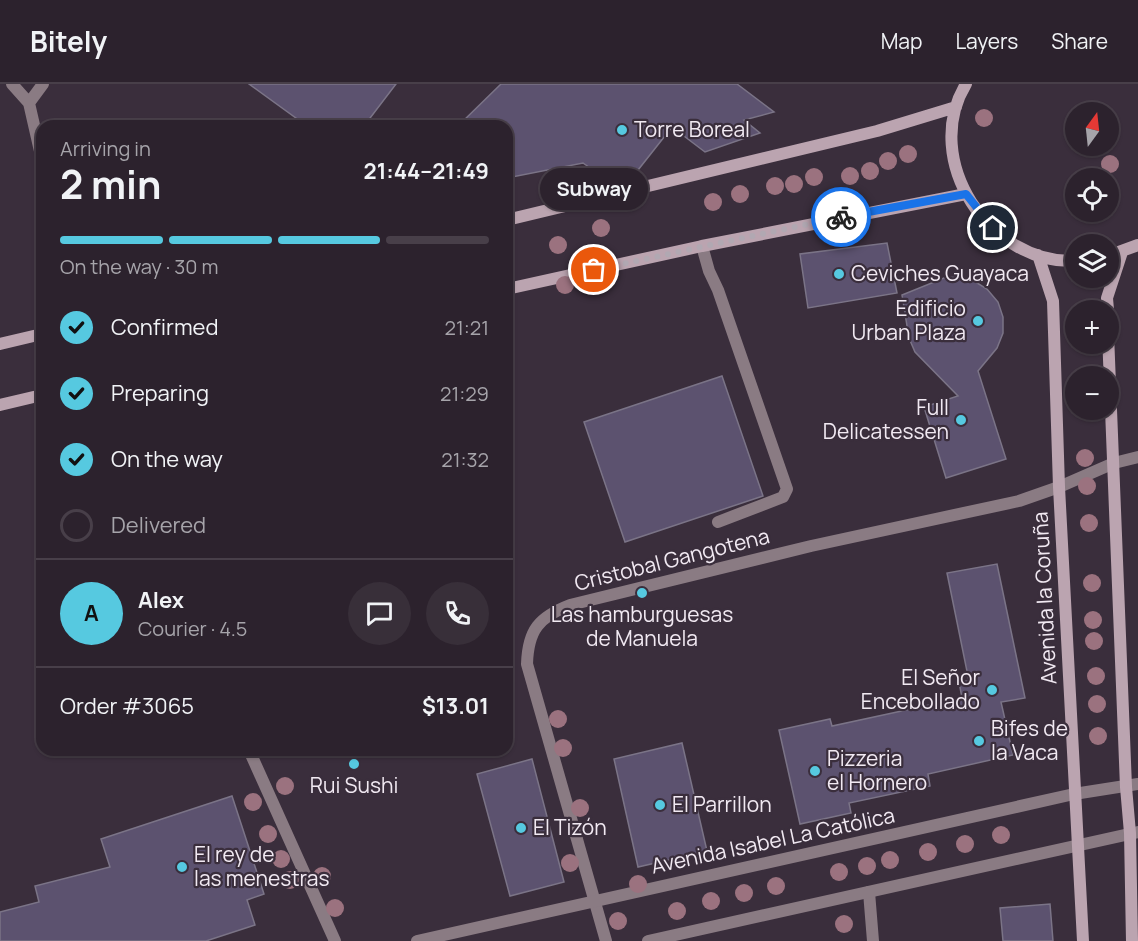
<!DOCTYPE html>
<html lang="en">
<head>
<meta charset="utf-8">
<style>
	body { margin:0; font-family:Manrope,sans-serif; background:#382f39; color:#f1f3f6; height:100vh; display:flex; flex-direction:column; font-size:22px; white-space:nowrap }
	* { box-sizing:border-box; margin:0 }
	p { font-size:20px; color:#a6a4aa }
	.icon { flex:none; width:33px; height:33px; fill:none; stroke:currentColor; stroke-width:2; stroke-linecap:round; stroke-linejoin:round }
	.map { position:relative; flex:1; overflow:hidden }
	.drawer { position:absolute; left:36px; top:36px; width:477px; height:636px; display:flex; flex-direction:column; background:#2c222d; border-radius:18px; box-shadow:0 2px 4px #0004,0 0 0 2px #483f49 }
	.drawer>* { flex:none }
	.needle { width:39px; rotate:15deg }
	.fabs { position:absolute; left:1065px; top:18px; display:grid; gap:12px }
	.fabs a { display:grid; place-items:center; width:54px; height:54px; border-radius:50%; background:#2c222d; box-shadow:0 2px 4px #0004,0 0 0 2px #483f49; font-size:30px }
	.pin { position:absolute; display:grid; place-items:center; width:51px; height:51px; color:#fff; margin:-26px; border:3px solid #fff; border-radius:50%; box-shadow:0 2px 6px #0007 }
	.courier { position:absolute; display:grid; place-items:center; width:60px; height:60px; margin:-30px; border:4px solid #1a73e8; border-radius:50%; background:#fff; color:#222; box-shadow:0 2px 8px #0007 }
	.bubble { position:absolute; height:42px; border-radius:21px; background:#2c222d; box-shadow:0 2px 4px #0004,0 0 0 2px #483f49; font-size:20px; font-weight:700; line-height:42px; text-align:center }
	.head em { font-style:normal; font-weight:700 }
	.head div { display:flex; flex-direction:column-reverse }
	.head { display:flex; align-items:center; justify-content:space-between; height:102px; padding:0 24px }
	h1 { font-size:39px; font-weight:700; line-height:45px }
	.bar { display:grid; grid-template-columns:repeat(4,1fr); gap:9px 6px; align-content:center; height:72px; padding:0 24px }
	.bar i { height:8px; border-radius:4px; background:#483f49 }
	.bar .selected { background:#56c9e0 }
	.bar p { grid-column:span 4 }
	.line { display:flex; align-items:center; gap:15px; padding:0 24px; border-top:2px solid #483f49 }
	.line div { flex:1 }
	.round { display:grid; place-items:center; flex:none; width:63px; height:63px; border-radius:32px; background:#382f39 }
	ol { padding:0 24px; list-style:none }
	li { display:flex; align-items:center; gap:18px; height:66px }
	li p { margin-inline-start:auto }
	li .icon { padding:6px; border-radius:50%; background:#56c9e0; color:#111; stroke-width:4 }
	li:last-child { color:#a6a4aa }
	li i { width:33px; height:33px; border:3px solid #483f49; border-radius:50% }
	header { display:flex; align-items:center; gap:36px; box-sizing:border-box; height:84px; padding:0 30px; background:#2c222d; border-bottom:2px solid #483f49 }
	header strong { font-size:28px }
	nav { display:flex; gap:33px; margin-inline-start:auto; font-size:21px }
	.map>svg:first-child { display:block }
	.building { fill:#5c526f; stroke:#7b7487; stroke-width:1.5 }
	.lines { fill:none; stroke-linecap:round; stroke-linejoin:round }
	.service { stroke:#8a7b83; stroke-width:12 }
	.minor { stroke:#8a7b83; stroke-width:12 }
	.tertiary { stroke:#8a7b83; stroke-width:12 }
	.secondary { stroke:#bba4b0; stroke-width:12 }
	.tree { fill:#9b727f }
	.done { stroke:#b1a8b2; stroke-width:6; stroke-dasharray:0 10.8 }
	.route { stroke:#1a73e8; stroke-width:8 }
	.poi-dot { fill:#56c9e0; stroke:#3a2e3c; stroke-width:2 }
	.labels { text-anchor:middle; stroke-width:4.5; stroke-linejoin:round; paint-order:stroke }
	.poi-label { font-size:21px; fill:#f1e9f2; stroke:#3a2e3c; text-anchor:start }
	.street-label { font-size:21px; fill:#f1e9f2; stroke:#3a2e3c }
</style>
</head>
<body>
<header>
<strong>Bitely</strong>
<nav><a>Map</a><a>Layers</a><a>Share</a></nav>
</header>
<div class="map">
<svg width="1138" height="857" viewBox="0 0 1138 857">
	<rect width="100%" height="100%" fill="#3a2e3c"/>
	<!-- building -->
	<path class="building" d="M249 0H396L364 42H307Z
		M501 0H737L774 28 744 36 760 49 705 68 672 43 638 86 607 96 583 79 507 94V42H458Z
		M887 159 897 209 808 224 800 170Z
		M959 193 974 197 987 205 998 218 1003 233V249L997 264 978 287 1006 375 946 394 924 323 958 312 915 268 909 254 902 211 944 194Z
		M722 292 763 412 625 458 584 338Z
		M997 480 1025 614 1001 618 1013 671 928 690 930 702 849 719 851 729 800 740 779 646 830 635 832 642 962 614 959 598 969 597 947 489Z
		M682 659 707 767 638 783 614 675Z
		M532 675 564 798 510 812 477 690Z
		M232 712 264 810 247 816 255 841 206 857H0V828L39 818 35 802 110 783 101 755Z
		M1050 820 1053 857H1003L1000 824Z"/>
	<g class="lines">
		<!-- service -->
		<path class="service" d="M702 162 709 187 718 206 787 405 783 413 718 438"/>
		<!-- minor -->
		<path class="minor" d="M12 0 29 19 42 76
			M29 19 43 0
			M249 666 335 857
			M869 808 873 857
			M606 857 527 580C528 546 539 533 570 521L811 462 1019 417 1059 403 1114 379 1138 373"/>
		<!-- tertiary -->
		<path class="tertiary" d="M417 857 1074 710 1138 700
			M648 857 1138 748"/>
		<!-- secondary -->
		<path class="secondary" d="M966 0C920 76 990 181 1076 177
			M507 136 877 47 956 23
			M1038 171 1053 217 1059 403 1083 857
			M1108 172 1138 161
			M507 205 702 162 966 110
			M1108 226 1107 214 1122 168
			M1108 250 1126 703 1130 749 1132 857
			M0 260 42 250
			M0 321 42 311"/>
	</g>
	<!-- trees -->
	<g class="tree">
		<circle cx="984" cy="34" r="9"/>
		<circle cx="908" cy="70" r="9"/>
		<circle cx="888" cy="77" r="9"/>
		<circle cx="1110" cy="80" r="9"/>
		<circle cx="870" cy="87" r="9"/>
		<circle cx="850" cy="92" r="9"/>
		<circle cx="814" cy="93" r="9"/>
		<circle cx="794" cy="100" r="9"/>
		<circle cx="775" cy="102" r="9"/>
		<circle cx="740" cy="110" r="9"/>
		<circle cx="713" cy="118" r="9"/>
		<circle cx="601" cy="144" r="9"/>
		<circle cx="558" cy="161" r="9"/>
		<circle cx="565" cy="201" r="9"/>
		<circle cx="1085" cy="374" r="9"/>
		<circle cx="1087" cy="402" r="9"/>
		<circle cx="1089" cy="439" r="9"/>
		<circle cx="1092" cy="499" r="9"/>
		<circle cx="1093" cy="536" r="9"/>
		<circle cx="1094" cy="557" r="9"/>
		<circle cx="1096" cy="592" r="9"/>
		<circle cx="1097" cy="620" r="9"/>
		<circle cx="558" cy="635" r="9"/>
		<circle cx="1098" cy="652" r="9"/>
		<circle cx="563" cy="664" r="9"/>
		<circle cx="285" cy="702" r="9"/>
		<circle cx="253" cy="718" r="9"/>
		<circle cx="580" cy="724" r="9"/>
		<circle cx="268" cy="750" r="9"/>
		<circle cx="1001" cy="751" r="9"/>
		<circle cx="965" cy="760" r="9"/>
		<circle cx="928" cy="768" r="9"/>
		<circle cx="281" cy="775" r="9"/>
		<circle cx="890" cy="776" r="9"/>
		<circle cx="570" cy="779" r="9"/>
		<circle cx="867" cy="782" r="9"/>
		<circle cx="839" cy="788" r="9"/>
		<circle cx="322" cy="792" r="9"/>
		<circle cx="290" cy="796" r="9"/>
		<circle cx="638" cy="800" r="9"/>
		<circle cx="776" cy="802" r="9"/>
		<circle cx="744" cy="809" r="9"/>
		<circle cx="711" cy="817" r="9"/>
		<circle cx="335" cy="824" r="9"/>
		<circle cx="677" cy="827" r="9"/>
		<circle cx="618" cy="837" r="9"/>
		<circle cx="844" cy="840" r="9"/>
	</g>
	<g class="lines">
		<!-- done -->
		<path class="done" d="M594 186 841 133"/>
		<!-- route -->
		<path class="route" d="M841 133 966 110 993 144"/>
	</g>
	<!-- markers -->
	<g class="poi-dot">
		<circle cx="622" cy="46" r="6"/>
		<circle cx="839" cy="190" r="6"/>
		<circle cx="978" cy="237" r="6"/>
		<circle cx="961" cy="336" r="6"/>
		<circle cx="642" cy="509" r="6"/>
		<circle cx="992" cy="606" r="6"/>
		<circle cx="979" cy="657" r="6"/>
		<circle cx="354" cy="680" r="6"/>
		<circle cx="815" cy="687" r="6"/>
		<circle cx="660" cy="721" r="6"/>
		<circle cx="521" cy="744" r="6"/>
		<circle cx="182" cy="783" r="6"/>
	</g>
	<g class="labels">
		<!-- poi labels -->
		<g class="poi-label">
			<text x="634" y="53">Torre Boreal</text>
			<text x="851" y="197">Ceviches Guayaca</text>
			<text x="966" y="232" text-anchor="end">Edificio<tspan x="966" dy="24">Urban Plaza</tspan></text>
			<text x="949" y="331" text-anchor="end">Full<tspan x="949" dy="24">Delicatessen</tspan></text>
			<text x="642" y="538" text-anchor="middle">Las hamburguesas<tspan x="642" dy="24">de Manuela</tspan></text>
			<text x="980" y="601" text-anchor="end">El Señor<tspan x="980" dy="24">Encebollado</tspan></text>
			<text x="991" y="652">Bifes de<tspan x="991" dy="24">la Vaca</tspan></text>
			<text x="827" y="682">Pizzeria<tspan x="827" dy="24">el Hornero</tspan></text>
			<text x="354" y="709" text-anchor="middle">Rui Sushi</text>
			<text x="672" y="728">El Parrillon</text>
			<text x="533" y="751">El Tizón</text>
			<text x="194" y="778">El rey de<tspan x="194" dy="24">las menestras</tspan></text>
		</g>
		<!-- street labels -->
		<g class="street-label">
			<text transform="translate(672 476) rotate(-14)" y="7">Cristobal Gangotena</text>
			<text transform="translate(1045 514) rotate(-93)" y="7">Avenida la Coruña</text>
			<text transform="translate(773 757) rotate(-12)" y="7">Avenida Isabel La Católica</text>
		</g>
	</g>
</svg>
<div class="fabs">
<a><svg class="needle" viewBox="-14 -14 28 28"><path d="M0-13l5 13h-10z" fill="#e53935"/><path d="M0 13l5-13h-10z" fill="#a6a4aa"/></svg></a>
<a><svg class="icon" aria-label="locate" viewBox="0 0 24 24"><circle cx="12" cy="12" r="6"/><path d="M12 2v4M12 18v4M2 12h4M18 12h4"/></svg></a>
<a><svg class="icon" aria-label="layers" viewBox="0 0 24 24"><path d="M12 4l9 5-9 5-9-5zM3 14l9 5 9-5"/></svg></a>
<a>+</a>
<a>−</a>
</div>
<div class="pin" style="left:594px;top:186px;background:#ea580c"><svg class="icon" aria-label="bag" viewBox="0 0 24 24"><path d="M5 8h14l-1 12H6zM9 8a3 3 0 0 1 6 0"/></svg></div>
<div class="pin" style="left:993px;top:144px;background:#1f2937"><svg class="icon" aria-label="home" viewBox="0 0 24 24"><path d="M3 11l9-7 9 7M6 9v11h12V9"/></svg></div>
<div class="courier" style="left:841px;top:133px"><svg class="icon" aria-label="bike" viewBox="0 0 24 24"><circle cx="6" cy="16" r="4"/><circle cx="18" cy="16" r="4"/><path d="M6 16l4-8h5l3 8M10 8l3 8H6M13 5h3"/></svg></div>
<div class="bubble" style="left:540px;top:84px;width:108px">Subway</div>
<section class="drawer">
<div class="head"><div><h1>2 min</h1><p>Arriving in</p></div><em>21:44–21:49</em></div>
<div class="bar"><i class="selected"></i><i class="selected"></i><i class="selected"></i><i></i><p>On the way · 30 m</p></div>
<ol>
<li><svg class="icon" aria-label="check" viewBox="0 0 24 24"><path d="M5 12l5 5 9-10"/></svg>Confirmed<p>21:21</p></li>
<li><svg class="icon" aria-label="check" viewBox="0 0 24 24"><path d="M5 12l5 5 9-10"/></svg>Preparing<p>21:29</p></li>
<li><svg class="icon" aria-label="check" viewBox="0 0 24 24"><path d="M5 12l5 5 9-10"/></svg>On the way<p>21:32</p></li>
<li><i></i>Delivered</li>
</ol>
<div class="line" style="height:108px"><b class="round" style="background:#56c9e0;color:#111">A</b><div><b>Alex</b><p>Courier · 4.5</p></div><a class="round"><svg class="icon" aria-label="chat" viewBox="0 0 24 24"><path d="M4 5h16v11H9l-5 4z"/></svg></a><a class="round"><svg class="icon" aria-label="phone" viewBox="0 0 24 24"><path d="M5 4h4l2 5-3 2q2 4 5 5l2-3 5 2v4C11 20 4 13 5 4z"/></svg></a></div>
<div class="line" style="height:78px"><div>Order #3065</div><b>$13.01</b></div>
</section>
</div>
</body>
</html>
